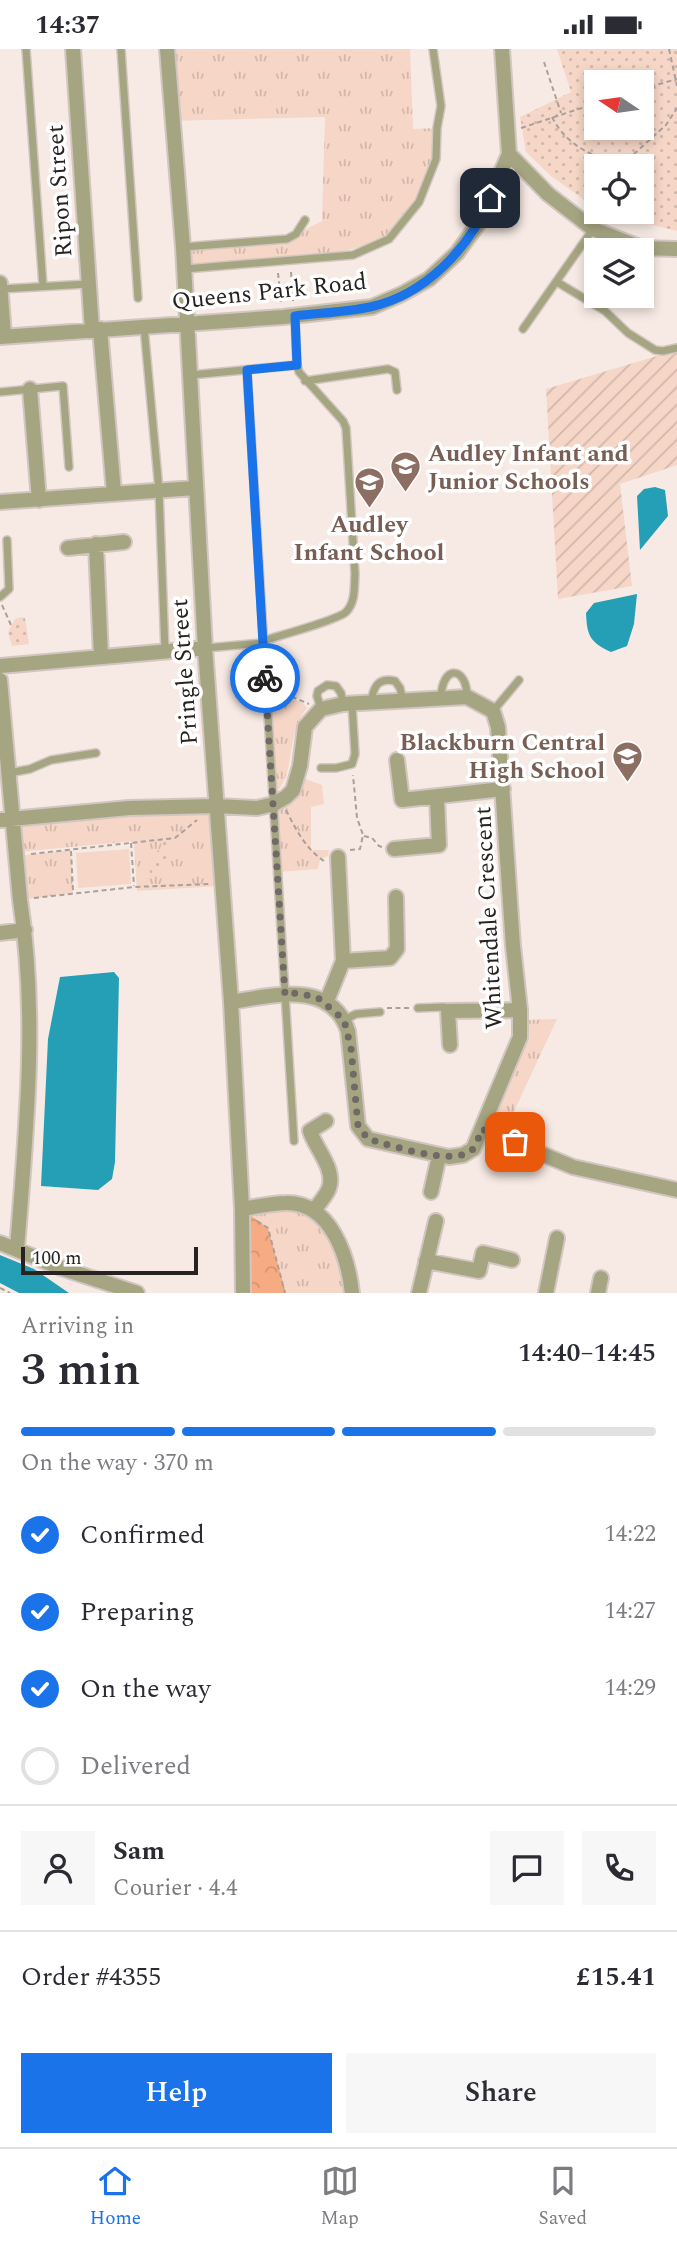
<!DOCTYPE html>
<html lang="en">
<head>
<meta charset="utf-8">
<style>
	body { margin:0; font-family:Spectral,serif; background:#f7f7f7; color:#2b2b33; height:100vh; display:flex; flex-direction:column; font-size:26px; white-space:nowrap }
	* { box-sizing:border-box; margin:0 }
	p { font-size:23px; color:#7c7c81 }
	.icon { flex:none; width:38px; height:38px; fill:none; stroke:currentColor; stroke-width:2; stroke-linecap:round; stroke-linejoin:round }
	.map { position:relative; height:1244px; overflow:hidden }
	.panel { display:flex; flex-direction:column; background:#fff; flex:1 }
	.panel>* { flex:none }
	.needle { width:46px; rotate:283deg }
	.tools { position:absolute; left:584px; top:21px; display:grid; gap:14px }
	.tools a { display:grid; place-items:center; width:70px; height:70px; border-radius:0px; background:#fff; box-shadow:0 4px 10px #0003; font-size:35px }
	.scale { position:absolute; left:21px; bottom:18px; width:177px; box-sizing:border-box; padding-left:7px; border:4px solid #272320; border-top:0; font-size:19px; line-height:24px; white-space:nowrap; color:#272320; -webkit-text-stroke:5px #fff; paint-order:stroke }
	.pin { position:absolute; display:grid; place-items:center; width:60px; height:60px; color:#fff; margin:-30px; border-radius:14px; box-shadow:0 4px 10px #0006 }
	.courier { position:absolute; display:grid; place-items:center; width:70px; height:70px; margin:-35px; border:5px solid #1a73e8; border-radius:50%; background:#fff; color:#222; box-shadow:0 2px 9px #0007 }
	.head em { font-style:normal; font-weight:600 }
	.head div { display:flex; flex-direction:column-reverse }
	.head { display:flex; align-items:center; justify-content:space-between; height:119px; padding:0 21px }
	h1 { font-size:46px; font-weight:600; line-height:52px }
	.bar { display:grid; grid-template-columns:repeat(4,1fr); gap:10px 7px; align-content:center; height:84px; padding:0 21px }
	.bar i { height:9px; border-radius:5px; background:#e1e1e2 }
	.bar .on { background:#1a73e8 }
	.bar p { grid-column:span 4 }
	.line { display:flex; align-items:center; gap:18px; padding:0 21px; border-top:2px solid #e1e1e2 }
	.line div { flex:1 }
	.round { display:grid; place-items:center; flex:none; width:74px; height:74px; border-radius:0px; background:#f7f7f7 }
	ol { padding:0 21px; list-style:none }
	li { display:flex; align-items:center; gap:21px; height:77px }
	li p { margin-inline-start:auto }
	li .icon { padding:7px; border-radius:50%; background:#1a73e8; color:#fff; stroke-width:4 }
	li:last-child { color:#7c7c81 }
	li i { width:38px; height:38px; border:4px solid #e1e1e2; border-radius:50% }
	.action { display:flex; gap:14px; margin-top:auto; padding:14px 21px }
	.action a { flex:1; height:80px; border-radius:0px; background:#1a73e8; color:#fff; font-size:28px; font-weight:600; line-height:80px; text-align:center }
	.action a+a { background:#f7f7f7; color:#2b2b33 }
	.status { display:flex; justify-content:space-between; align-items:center; height:49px; padding:0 35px; background:#fff; direction:ltr }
	.status svg { height:19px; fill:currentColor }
	.tabs { display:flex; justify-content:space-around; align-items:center; height:98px; border-top:2px solid #e1e1e2; background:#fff; font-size:19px; color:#7c7c81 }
	.tabs a { display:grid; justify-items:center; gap:4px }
	.tabs .on { color:#1a73e8 }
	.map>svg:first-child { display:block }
	.grass { fill:url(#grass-tufts) }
	.forest { fill:url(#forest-crowns) }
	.park { fill:url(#park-dots); fill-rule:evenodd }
	.garden { fill:url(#garden-furrows) }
	.pitch { fill:#f5d6c7 }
	.water { fill:#259fb6 }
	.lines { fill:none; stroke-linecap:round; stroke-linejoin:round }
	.lane-casing { stroke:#d2c6c1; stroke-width:10 }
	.street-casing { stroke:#d2c6c1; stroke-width:18 }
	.path { stroke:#aaa09b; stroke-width:2; stroke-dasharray:5 3.5; stroke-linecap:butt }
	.lane { stroke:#a5a582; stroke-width:7 }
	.street { stroke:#a5a582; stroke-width:14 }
	.done { stroke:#706965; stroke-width:7; stroke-dasharray:0 12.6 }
	.route { stroke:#1a73e8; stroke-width:9 }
	.labels { text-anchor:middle; stroke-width:7; stroke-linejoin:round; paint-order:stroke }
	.street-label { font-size:24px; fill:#272320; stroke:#fff }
	.education-label { font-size:24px; font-weight:bold; fill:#785e54; stroke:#fff; text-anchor:start }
</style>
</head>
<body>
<div class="status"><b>14:37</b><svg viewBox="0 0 49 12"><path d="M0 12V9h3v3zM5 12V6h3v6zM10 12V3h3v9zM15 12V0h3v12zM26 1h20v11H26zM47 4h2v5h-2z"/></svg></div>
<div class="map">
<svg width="677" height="1244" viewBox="0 0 677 1244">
	<defs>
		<pattern id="grass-tufts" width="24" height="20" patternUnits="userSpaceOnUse" patternTransform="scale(1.75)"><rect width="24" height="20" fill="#f5d6c7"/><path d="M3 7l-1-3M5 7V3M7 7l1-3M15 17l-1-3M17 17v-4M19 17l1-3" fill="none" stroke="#d2b7ab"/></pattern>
		<pattern id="forest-crowns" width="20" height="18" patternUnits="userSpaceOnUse" patternTransform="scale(1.75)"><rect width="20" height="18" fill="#f7ab83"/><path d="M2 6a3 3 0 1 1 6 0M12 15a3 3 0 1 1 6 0" fill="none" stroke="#d49371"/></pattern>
		<pattern id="park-dots" width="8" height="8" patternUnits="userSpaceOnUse" patternTransform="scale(1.75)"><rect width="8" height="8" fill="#f5d6c7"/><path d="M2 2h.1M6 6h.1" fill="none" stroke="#d2b7ab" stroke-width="1.8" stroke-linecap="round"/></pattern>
		<pattern id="garden-furrows" width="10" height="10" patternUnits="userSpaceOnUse" patternTransform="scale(1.75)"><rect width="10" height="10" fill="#f5d6c7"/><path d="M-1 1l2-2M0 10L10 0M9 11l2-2" fill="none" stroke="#d2b7ab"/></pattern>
	</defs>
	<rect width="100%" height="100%" fill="#f7eae4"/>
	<!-- grass -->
	<path class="grass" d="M171 0H410L413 80 437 79 436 110 419 153 389 190 325 207 184 220 183 198 287 190 322 172 325 68 171 72Z
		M266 607 272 612 290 649 303 654 307 659C286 684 295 726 277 742H275Z
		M297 727 322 736 324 755 311 758V801H329L328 807 320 810 318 820 278 823 274 755Z
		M216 757 220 837 137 842 134 792 18 803 15 773Z
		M71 801 73 844 20 851 16 807Z
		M557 970 502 1088 482 1080 520 971Z
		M288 1153 333 1181 352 1244H286L268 1179 242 1160Z"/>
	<!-- forest -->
	<path class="forest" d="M242 1160 268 1179 286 1244H243Z"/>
	<!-- park -->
	<path class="park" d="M557 0H677V182L600 163H642V117H597V160L551 127 526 103 520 68 571 43ZM642 33V79H597V33Z
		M21 568 25 569 29 595 12 597 8 583 15 570Z
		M172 791 166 803 168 812 162 813 159 817 162 823 157 827 150 824 149 817 157 811 153 806 160 800 162 793Z"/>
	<!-- garden -->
	<path class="garden" d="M677 301V416L620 435 632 537 558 550 546 340Z"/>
	<!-- pitch -->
	<path class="pitch" d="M129 800 131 835 78 839 76 804Z"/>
	<!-- water -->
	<path class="water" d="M655 438 665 441 668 467 640 501 637 447 644 440Z
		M637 545 634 575 627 597 611 603C590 593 587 587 586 564L594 554Z
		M114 923 119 929 115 1113 112 1130 98 1141 41 1137 48 990 60 928Z
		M0 1206 34 1220 69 1244H19L0 1234Z"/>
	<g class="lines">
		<defs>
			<path id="lane" d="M26 0 43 237
				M121 0 138 249
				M183 198 287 190 296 185 305 171
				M185 220 353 206 389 190 419 153 436 110 437 79 441 57 433 0
				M557 233 605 262 628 284 655 301 663 302 677 299
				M1 240 88 235
				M144 278 159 441 165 602
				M523 280 593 180
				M247 321 294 1092
				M191 326 297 316
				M305 332 388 320 395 323 397 341
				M0 343 63 337 69 418
				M0 548 9 540 7 491
				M262 592C278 587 338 571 346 563 356 553 354 537 355 525L346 379 343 372 299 323 297 316 295 267
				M206 599 262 594
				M441 649C442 615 467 617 467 648
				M371 654C373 638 378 628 395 632L400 639 403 652
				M321 660 317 647 318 642 327 636 336 637 341 644 343 655
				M493 662 519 631
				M321 719H336L352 715 355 705 352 655
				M9 724 30 720 51 711 96 704
				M418 959 444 958 448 962
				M344 971 356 965 380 963"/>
			<path id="street" d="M73 0 92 281
				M167 0 183 198 205 599 231 953 242 1160 243 1244
				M502 0 509 105 548 145 593 180 642 199 677 200
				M0 234 4 287
				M100 280 114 444
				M0 288 283 268 372 258 402 245 429 230 457 204 481 171 509 105
				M30 340 39 451
				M0 453 195 439
				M96 495 101 608
				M68 499 124 493
				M0 617 205 599
				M0 631 20 851C38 966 26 1085 17 1200
				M397 711 402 751 503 740
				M0 771 129 759 216 757 257 759 274 755 286 748 293 741 300 717 305 678 321 660 343 655 467 648 493 662 498 678 513 897 520 961V988L473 1100 463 1106 449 1108 368 1090 358 1077 348 982C331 930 271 947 231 953
				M394 800 439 796 437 749
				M0 884 25 881
				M343 912 390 909 397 900 396 848
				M326 954 343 912 338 808
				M450 996 448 962 520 961
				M482 1080 573 1118 677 1141
				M431 1143 439 1107
				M242 1160C256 1158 271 1154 286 1154 331 1153 348 1208 352 1244
				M314 1162C318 1155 327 1146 329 1139 336 1120 315 1099 310 1082L326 1072
				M0 1194 61 1219 137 1244
				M426 1212 479 1222 483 1204 512 1211
				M419 1244 436 1172
				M546 1244 557 1189
				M598 1244 601 1229"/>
		</defs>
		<!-- lane casing -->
		<use href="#lane" class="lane-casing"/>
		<!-- street casing -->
		<use href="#street" class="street-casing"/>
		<!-- path -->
		<path class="path" d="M669 0 677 37
			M544 13 561 64
			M642 40 677 30
			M552 68C566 96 594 110 624 114L666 76 677 59
			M521 79 597 54
			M291 223 293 252
			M278 224 281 253
			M2 556 11 576
			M276 618 290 647 309 655
			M286 761C296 781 306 800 324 812
			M364 787 372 789 379 797 382 798
			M131 794 134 837
			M350 801 360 800 363 786 357 769 353 726
			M71 802 73 842
			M31 805 175 789 197 771
			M34 849 134 838 210 835
			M387 959H410
			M257 1172 268 1179 285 1244
			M0 1239 10 1244"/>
		<!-- lane -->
		<use href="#lane" class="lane"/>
		<!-- street -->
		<use href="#street" class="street"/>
	</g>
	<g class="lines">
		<!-- done -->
		<path class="done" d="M265 629 285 946 293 944 317 948 344 971 351 999 358 1077 368 1090C391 1096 454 1118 472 1101 477 1096 479 1086 482 1080L515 1093"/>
		<!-- route -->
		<path class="route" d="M265 629 247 321 297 316 295 267C319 264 346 263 370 258 425 246 470 199 490 149"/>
	</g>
	<!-- icons -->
	<defs>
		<symbol id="school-pin" viewBox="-11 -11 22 30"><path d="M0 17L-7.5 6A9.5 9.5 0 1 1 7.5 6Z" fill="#8d6e63" stroke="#fff"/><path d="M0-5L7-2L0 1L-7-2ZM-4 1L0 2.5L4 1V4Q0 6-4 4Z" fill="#fff"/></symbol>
	</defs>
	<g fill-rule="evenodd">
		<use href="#school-pin" x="388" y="400" width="35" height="47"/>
		<use href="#school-pin" x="352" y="416" width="35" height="47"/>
		<use href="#school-pin" x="610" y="690" width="35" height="47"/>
	</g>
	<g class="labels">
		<!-- street labels -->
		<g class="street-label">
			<text transform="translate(59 142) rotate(-94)" y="8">Ripon Street</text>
			<text transform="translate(269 242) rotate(-6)" y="8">Queens Park Road</text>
			<text transform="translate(184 623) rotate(-94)" y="8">Pringle Street</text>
			<text transform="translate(488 869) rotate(-93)" y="8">Whitendale Crescent</text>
		</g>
		<!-- education labels -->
		<g class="education-label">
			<text x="428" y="412">Audley Infant and<tspan x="428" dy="28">Junior Schools</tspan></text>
			<text x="369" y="483" text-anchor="middle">Audley<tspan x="369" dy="28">Infant School</tspan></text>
			<text x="605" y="701" text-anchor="end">Blackburn Central<tspan x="605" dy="28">High School</tspan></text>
		</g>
	</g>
</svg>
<div class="tools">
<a><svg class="needle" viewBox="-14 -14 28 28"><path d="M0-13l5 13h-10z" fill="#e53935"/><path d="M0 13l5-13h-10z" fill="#7c7c81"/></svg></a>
<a><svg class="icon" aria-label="locate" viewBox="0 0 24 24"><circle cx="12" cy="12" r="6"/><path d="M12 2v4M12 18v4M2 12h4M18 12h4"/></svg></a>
<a><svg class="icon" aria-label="layers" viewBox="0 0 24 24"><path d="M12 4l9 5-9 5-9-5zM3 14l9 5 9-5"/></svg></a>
</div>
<div class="scale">100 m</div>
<div class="pin" style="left:515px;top:1093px;background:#ea580c"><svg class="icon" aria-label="bag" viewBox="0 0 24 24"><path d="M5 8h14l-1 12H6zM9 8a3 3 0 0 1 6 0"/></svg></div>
<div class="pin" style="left:490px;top:149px;background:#1f2937"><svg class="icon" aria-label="home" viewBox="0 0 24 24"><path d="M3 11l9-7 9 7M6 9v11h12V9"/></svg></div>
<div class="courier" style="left:265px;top:629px"><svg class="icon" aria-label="bike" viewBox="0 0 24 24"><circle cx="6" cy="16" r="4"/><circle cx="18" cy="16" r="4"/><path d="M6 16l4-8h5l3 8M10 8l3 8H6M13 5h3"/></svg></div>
</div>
<section class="panel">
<div class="head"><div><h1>3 min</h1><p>Arriving in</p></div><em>14:40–14:45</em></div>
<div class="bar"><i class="on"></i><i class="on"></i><i class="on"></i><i></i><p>On the way · 370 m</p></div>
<ol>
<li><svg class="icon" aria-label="check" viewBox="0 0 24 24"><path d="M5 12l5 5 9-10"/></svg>Confirmed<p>14:22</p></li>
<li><svg class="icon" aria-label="check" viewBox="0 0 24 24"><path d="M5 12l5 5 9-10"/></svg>Preparing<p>14:27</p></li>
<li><svg class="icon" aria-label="check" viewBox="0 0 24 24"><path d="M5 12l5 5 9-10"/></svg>On the way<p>14:29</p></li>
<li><i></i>Delivered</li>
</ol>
<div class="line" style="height:126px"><a class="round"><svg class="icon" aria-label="person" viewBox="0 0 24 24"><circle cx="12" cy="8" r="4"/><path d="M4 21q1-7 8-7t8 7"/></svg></a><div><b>Sam</b><p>Courier · 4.4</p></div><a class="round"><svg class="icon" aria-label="chat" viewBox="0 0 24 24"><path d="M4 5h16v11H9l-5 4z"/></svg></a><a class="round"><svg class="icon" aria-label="phone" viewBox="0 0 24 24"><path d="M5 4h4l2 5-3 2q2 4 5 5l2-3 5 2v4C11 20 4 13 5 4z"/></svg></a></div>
<div class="line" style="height:91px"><div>Order #4355</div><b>£15.41</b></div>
<div class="action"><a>Help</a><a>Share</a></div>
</section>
<nav class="tabs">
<a class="on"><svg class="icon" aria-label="home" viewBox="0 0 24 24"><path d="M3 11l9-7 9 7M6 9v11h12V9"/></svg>Home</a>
<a><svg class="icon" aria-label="map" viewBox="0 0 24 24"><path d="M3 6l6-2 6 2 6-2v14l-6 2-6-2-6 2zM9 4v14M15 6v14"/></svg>Map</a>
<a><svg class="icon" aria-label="saved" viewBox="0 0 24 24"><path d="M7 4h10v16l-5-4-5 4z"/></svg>Saved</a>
</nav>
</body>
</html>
